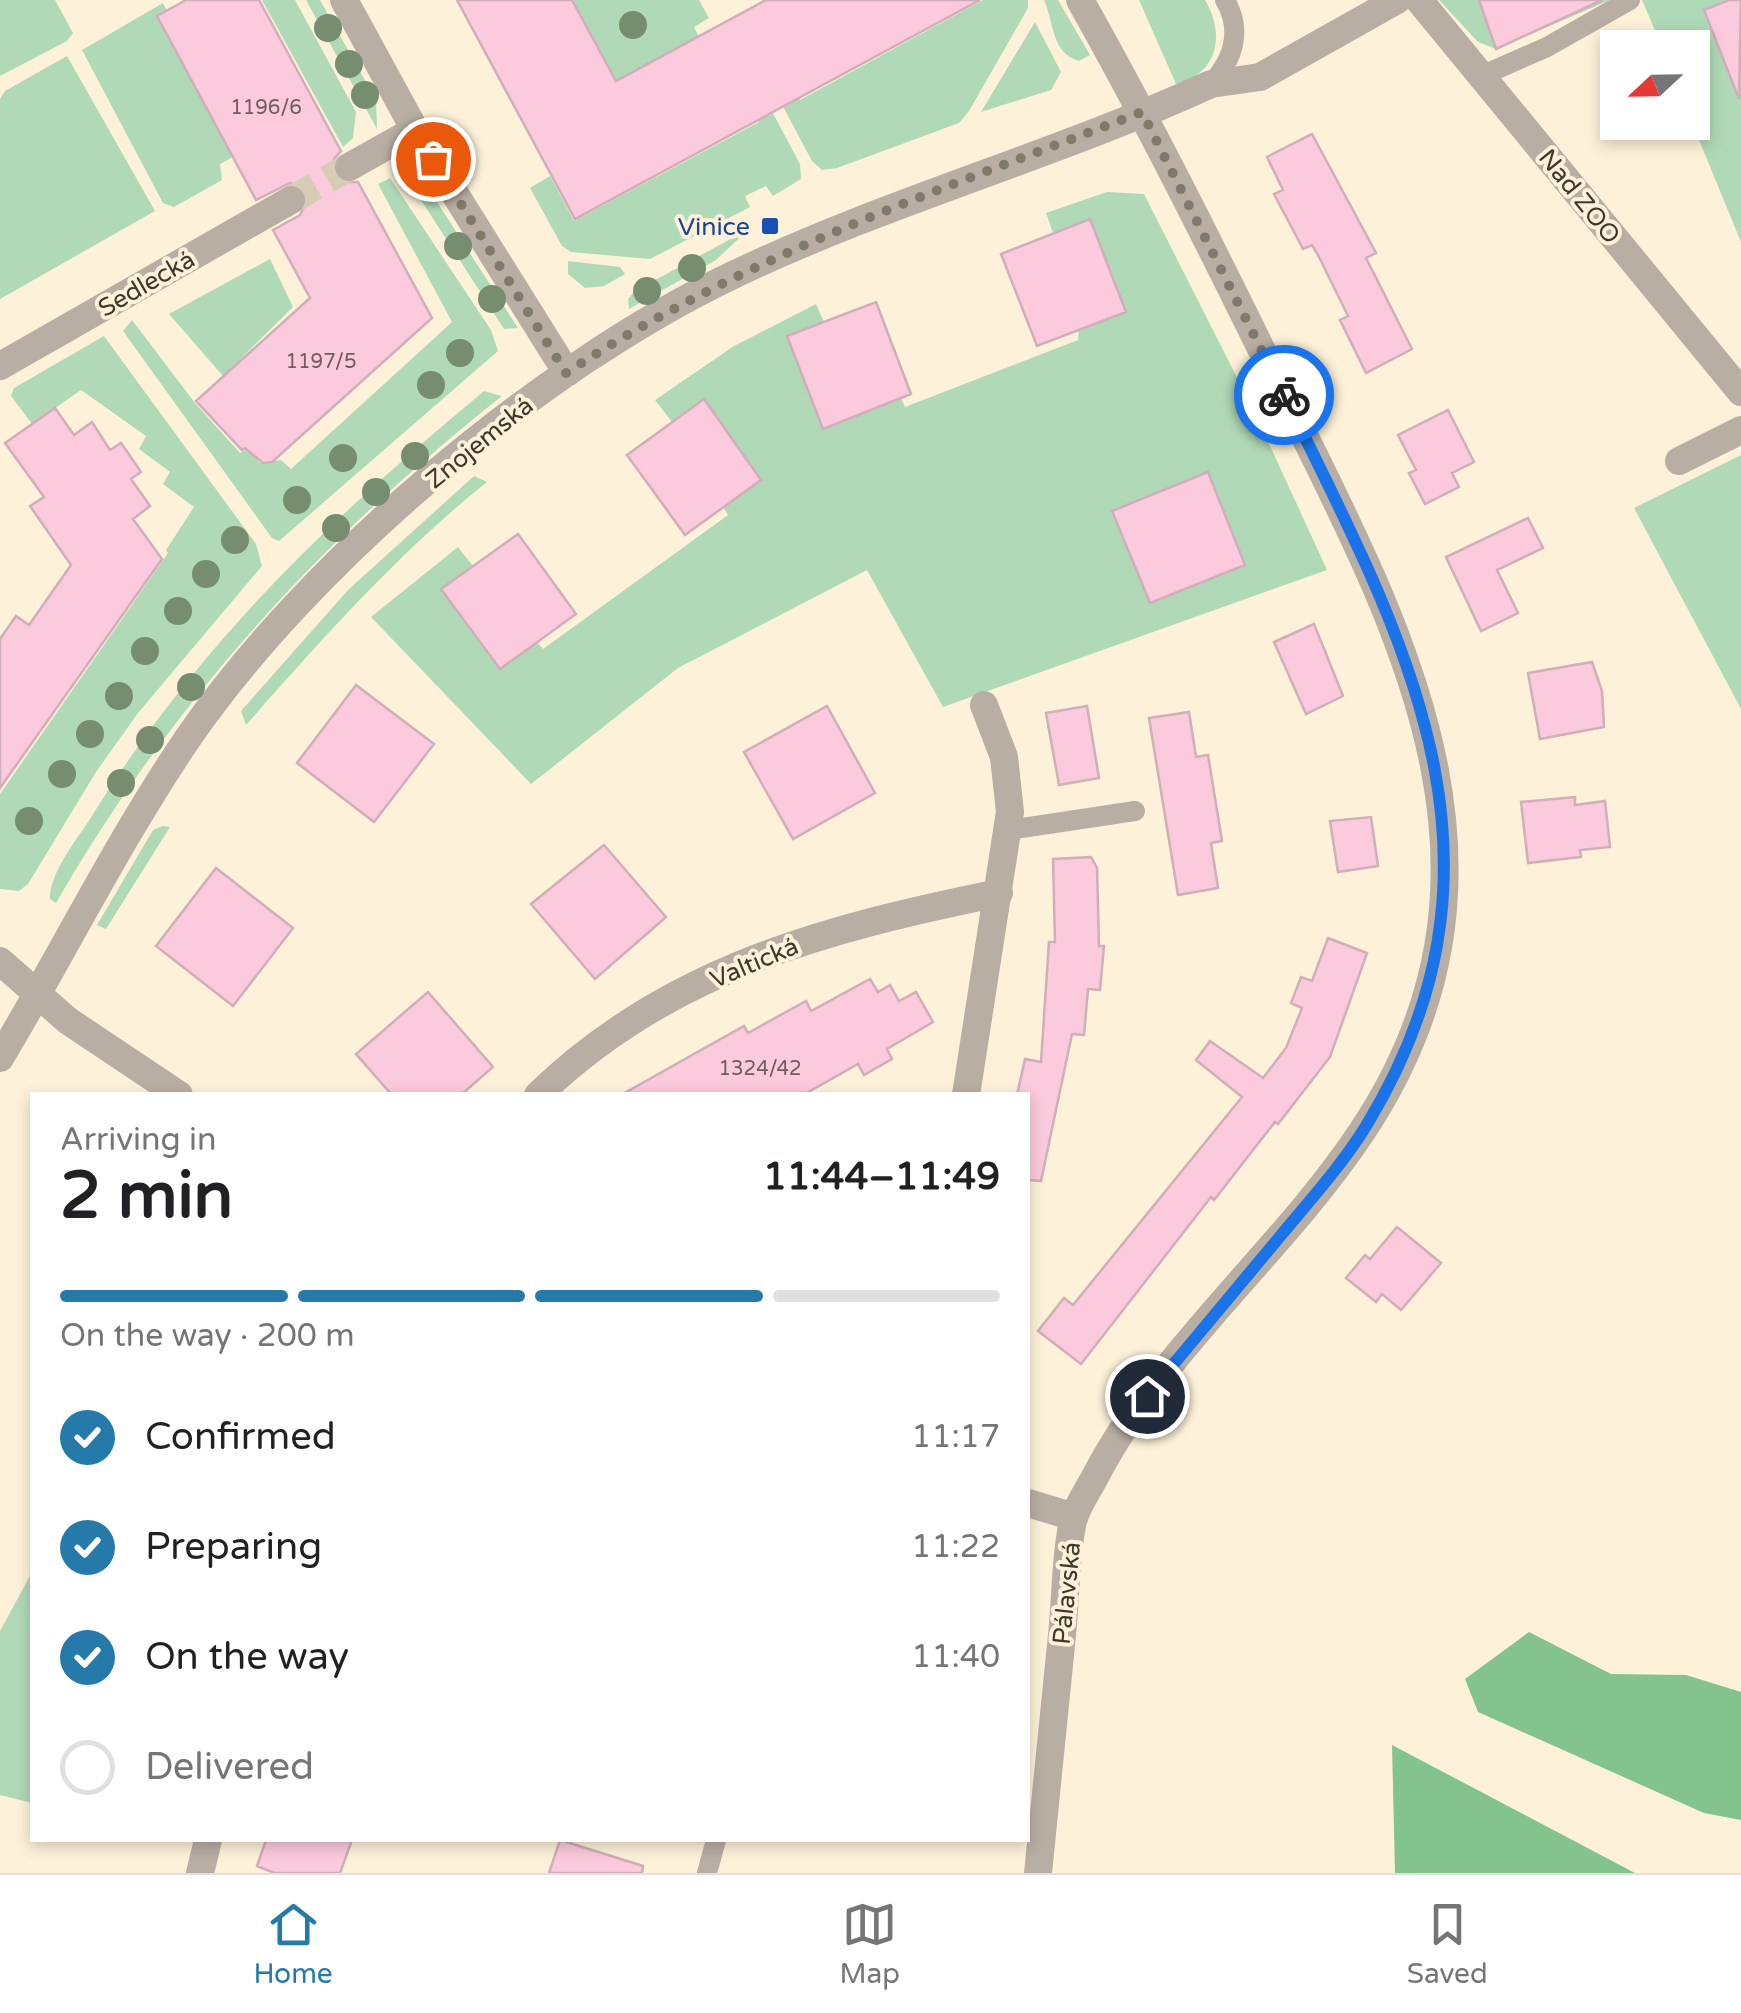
<!DOCTYPE html>
<html lang="en">
<head>
<meta charset="utf-8">
<style>
	body { margin:0; font-family:"Varela Round",sans-serif; background:#f2f2f2; color:#202124; height:100vh; display:flex; flex-direction:column; font-size:38px; white-space:nowrap }
	* { box-sizing:border-box; margin:0 }
	p { font-size:32px; color:#757577 }
	.icon { flex:none; width:55px; height:55px; fill:none; stroke:currentColor; stroke-width:2; stroke-linecap:round; stroke-linejoin:round }
	.map { position:relative; flex:1; overflow:hidden }
	.details { position:absolute; left:30px; top:1092px; width:1000px; height:750px; display:flex; flex-direction:column; background:#fff; border-radius:0px; box-shadow:0 5px 15px #0003 }
	.details>* { flex:none }
	.needle { width:65px; rotate:248deg }
	.tools { position:absolute; left:1600px; top:30px; display:grid; gap:20px }
	.tools a { display:grid; place-items:center; width:110px; height:110px; border-radius:0px; background:#fff; box-shadow:0 5px 15px #0003; font-size:50px }
	.pin { position:absolute; display:grid; place-items:center; width:85px; height:85px; color:#fff; margin:-42px; border:5px solid #fff; border-radius:50%; box-shadow:0 2px 10px #0007 }
	.courier { position:absolute; display:grid; place-items:center; width:100px; height:100px; margin:-50px; border:8px solid #1a73e8; border-radius:50%; background:#fff; color:#222; box-shadow:0 2px 12px #0007 }
	.overview em { font-style:normal; font-weight:700 }
	.overview div { display:flex; flex-direction:column-reverse }
	.overview { display:flex; align-items:center; justify-content:space-between; height:170px; padding:0 30px }
	h1 { font-size:65px; font-weight:700; line-height:75px }
	.bar { display:grid; grid-template-columns:repeat(4,1fr); gap:15px 10px; align-content:center; height:120px; padding:0 30px }
	.bar i { height:12px; border-radius:8px; background:#e0e0e0 }
	.bar .active { background:#267aaa }
	.bar p { grid-column:span 4 }
	ol { padding:0 30px; list-style:none }
	li { display:flex; align-items:center; gap:30px; height:110px }
	li p { margin-inline-start:auto }
	li .icon { padding:10px; border-radius:50%; background:#267aaa; color:#fff; stroke-width:4 }
	li:last-child { color:#757577 }
	li i { width:55px; height:55px; border:5px solid #e0e0e0; border-radius:50% }
	.tabs { display:flex; justify-content:space-around; align-items:center; height:140px; border-top:2px solid #e0e0e0; background:#fff; font-size:28px; color:#757577 }
	.tabs a { display:grid; justify-items:center; gap:5px }
	.tabs .active { color:#267aaa }
	.map>svg:first-child { display:block }
	.green { fill:#b0d9b7 }
	.forest { fill:#82c38e }
	.building { fill:#fbcadc; stroke:#d0aeba; stroke-width:2.5 }
	.lines { fill:none; stroke-linecap:round; stroke-linejoin:round }
	.minor-tunnel { stroke:#d7cdb7; stroke-width:28; stroke-dasharray:28 14; stroke-linecap:butt }
	.service { stroke:#b9aea4; stroke-width:20 }
	.minor { stroke:#b9aea4; stroke-width:28 }
	.tree { fill:#768d6f }
	.done { stroke:#827a69; stroke-width:10; stroke-dasharray:0 18 }
	.route { stroke:#1a73e8; stroke-width:12 }
	.transit-dot { fill:#1a4fb4; stroke:#fdf2d9; stroke-width:4 }
	.labels { text-anchor:middle; stroke-width:8; stroke-linejoin:round; paint-order:stroke }
	.number-label { font-size:20px; fill:#6e5d59 }
	.street-label { font-size:25px; fill:#3f392d; stroke:#fdf2d9 }
	.transit-label { font-size:25px; fill:#164399; stroke:#fdf2d9; text-anchor:end }
</style>
</head>
<body>
<div class="map">
<svg width="1741" height="1873" viewBox="0 0 1741 1873">
	<rect width="100%" height="100%" fill="#fdf2d9"/>
	<!-- green -->
	<path class="green" d="M0 0H55L73 33 67 41 0 76Z
		M262 0H295L356 112 353 138 343 147Z
		M306 0H320L376 100 377 129Z
		M572 0H699L709 18 694 27 699 37 616 81Z
		M983 0H1028V8L969 111 959 123 837 168 822 170 812 161 741 28 751 10 800 100Z
		M1044 0H1058L1090 55 1079 61C1051 53 1054 22 1044 0Z
		M1139 0H1205C1225 34 1219 73 1176 84Z
		M1439 0H1610L1496 49 1478 42Z
		M1642 0H1741V242L1692 123V48L1662 47Z
		M163 3 167 11 157 17 233 157 220 164 222 180 174 207 163 203 82 50Z
		M1035 22 1061 72 1051 90 981 112Z
		M710 31H729L800 164 801 179 773 196 766 186 745 196 750 207 650 259 571 252 562 246 530 188 550 176 574 221 759 122Z
		M67 56 155 211 0 299V99L5 91Z
		M403 172 423 180 518 328 504 329Z
		M390 178 491 330 498 351 279 541 272 538 123 331 132 320 195 403 240 453 247 449 260 463 281 460 291 469 452 322 378 184Z
		M1107 192 1144 194 1255 413 1327 570 943 707 867 570 678 668 531 784 371 617 458 547 473 566 441 590 499 669 537 642 543 649 728 515 723 507 761 480 704 400 672 422 655 400 734 346 816 304 824 322 823 428 901 398 905 407 1078 340 1089 220 1053 233 1046 213Z
		M749 229 716 260 629 309 628 299 635 291Z
		M270 259 293 307 223 376 169 314Z
		M568 261 620 267 625 274 604 286 585 288 568 274Z
		M104 336 256 544 262 566 138 713 96 772 28 884 19 891 0 889V794L168 553 166 550 194 507 163 484 170 472 139 449 146 436 81 390 32 424 11 396 14 388Z
		M484 391 502 396C321 539 171 703 56 903L50 899C49 874 77 839 90 819 198 644 328 521 484 391Z
		M1741 455V709L1634 508Z
		M474 476 487 482C397 554 322 639 246 725L241 711 348 590Z
		M163 826 170 827 106 929 97 925 153 830Z
		M31 1574 32 1575V1803L0 1795V1631Z"/>
	<!-- forest -->
	<path class="forest" d="M1529 1632 1611 1674 1686 1675 1741 1692V1820L1704 1813 1478 1712 1465 1679Z
		M1392 1745 1635 1873H1395Z"/>
	<!-- building -->
	<path class="building" d="M186 0H259L341 151 334 159 333 175 341 182H358L432 318 272 462 263 463 245 448 242 450 196 401 310 298 273 230 300 215 308 199 301 186 290 183 256 200 157 16Z
		M457 0H572L616 81 766 0H980L575 219Z
		M1479 0H1602L1496 49Z
		M1729 0H1741L1739 99 1704 10Z
		M1312 134 1376 253 1366 258 1412 349 1366 373 1340 320 1348 316 1318 255 1312 245 1303 249 1274 194 1283 190 1267 157Z
		M1090 219 1126 312 1037 346 1001 254Z
		M876 302 911 394 823 429 787 336Z
		M704 399 761 480 685 535 627 455Z
		M55 408 74 435 92 422 110 450 121 443 141 472 131 479 150 506 133 519 162 559 0 788V639L16 616 29 625 71 565 30 506 44 497 5 443Z
		M1448 410 1474 462 1452 473 1459 487 1425 504 1409 473 1416 470 1398 435Z
		M1208 472 1245 565 1150 603 1112 511Z
		M1528 518 1543 548 1497 570 1518 613 1481 631 1446 557Z
		M518 534 576 614 500 669 441 589Z
		M1314 624 1343 696 1306 714 1274 642Z
		M1592 662 1602 691 1604 727 1540 739 1528 673Z
		M356 685 434 744 374 822 297 763Z
		M827 706 875 793 793 839 744 752Z
		M1087 706 1099 778 1059 785 1046 713Z
		M1189 712 1196 757 1208 755 1222 841 1211 843 1218 888 1178 895 1149 718Z
		M1575 797V805L1605 801 1610 847 1580 850 1581 857 1528 863 1521 802Z
		M1371 817 1378 866 1338 872 1330 821Z
		M604 845 666 917 595 979 531 904Z
		M1091 857 1097 868 1099 946H1104L1100 990 1088 989 1084 1035 1072 1034 1041 1181 1028 1180V1095H1017L1025 1059 1041 1062 1049 942H1055L1053 859Z
		M216 868 293 928 233 1006 156 946Z
		M1328 938 1367 953 1330 1057 1278 1124 1275 1122 1214 1200 1211 1197 1081 1364 1038 1331 1064 1298 1073 1305 1242 1097 1196 1060 1210 1041 1263 1078 1286 1048 1302 1008 1291 1003 1301 977 1312 981Z
		M870 979 878 992 890 985 899 1001 916 992 933 1022 887 1049 892 1059 864 1075 858 1064 803 1095H621L744 1026 748 1033 806 1001 811 1011Z
		M428 992 493 1067 461 1095H392L356 1054Z
		M1397 1227 1441 1263 1401 1310 1382 1294 1376 1302 1346 1278 1365 1255 1370 1259Z
		M266 1840H352L340 1873H274L257 1866Z
		M560 1840 643 1866 642 1873H549Z"/>
	<g class="lines">
		<!-- minor-tunnel -->
		<path class="minor-tunnel" d="M291 200 349 167"/>
		<!-- service -->
		<path class="service" d="M1481 76 1547 47 1630 0
			M1211 84C1233 60 1243 31 1225 0
			M1008 830 1135 811
			M707 1873 716 1840"/>
		<!-- minor -->
		<path class="minor" d="M344 0 415 130 567 373
			M1419 0 1741 392
			M349 167 415 130
			M0 366 291 200
			M1679 461 1741 430
			M0 961 67 1020 179 1095
			M0 1058C64 951 118 841 188 738 309 562 539 368 731 276 887 201 1054 156 1211 84L1260 77 1397 0
			M538 1095C668 969 827 928 999 893
			M966 1095 1010 812 1004 757 984 705
			M1028 1503 1074 1517
			M200 1873 208 1840
			M1038 1873C1046 1794 1054 1714 1062 1635 1066 1598 1065 1557 1073 1521 1077 1505 1089 1489 1096 1475 1164 1346 1283 1251 1363 1130 1537 867 1397 623 1276 379 1213 251 1150 124 1080 0"/>
	</g>
	<!-- trees -->
	<g class="tree">
		<circle cx="633" cy="25" r="14"/>
		<circle cx="328" cy="28" r="14"/>
		<circle cx="349" cy="64" r="14"/>
		<circle cx="365" cy="95" r="14"/>
		<circle cx="458" cy="246" r="14"/>
		<circle cx="692" cy="268" r="14"/>
		<circle cx="647" cy="291" r="14"/>
		<circle cx="492" cy="299" r="14"/>
		<circle cx="460" cy="353" r="14"/>
		<circle cx="431" cy="385" r="14"/>
		<circle cx="415" cy="456" r="14"/>
		<circle cx="343" cy="458" r="14"/>
		<circle cx="376" cy="492" r="14"/>
		<circle cx="297" cy="500" r="14"/>
		<circle cx="336" cy="528" r="14"/>
		<circle cx="235" cy="540" r="14"/>
		<circle cx="206" cy="574" r="14"/>
		<circle cx="178" cy="611" r="14"/>
		<circle cx="145" cy="651" r="14"/>
		<circle cx="191" cy="687" r="14"/>
		<circle cx="119" cy="696" r="14"/>
		<circle cx="90" cy="734" r="14"/>
		<circle cx="150" cy="740" r="14"/>
		<circle cx="62" cy="774" r="14"/>
		<circle cx="121" cy="783" r="14"/>
		<circle cx="29" cy="821" r="14"/>
	</g>
	<g class="lines">
		<!-- done -->
		<path class="done" d="M433 159 566 373C751 252 939 191 1142 112L1284 395"/>
		<!-- route -->
		<path class="route" d="M1147 1396C1192 1342 1237 1288 1282 1234 1311 1199 1342 1165 1366 1126 1528 861 1406 642 1284 395"/>
	</g>
	<!-- markers -->
	<rect class="transit-dot" x="760" y="216" width="20" height="20" rx="5"/>
	<g class="labels">
		<!-- number labels -->
		<g class="number-label">
			<text x="266" y="114">1196/6</text>
			<text x="321" y="368">1197/5</text>
			<text x="760" y="1075">1324/42</text>
		</g>
		<!-- street labels -->
		<g class="street-label">
			<text transform="translate(1580 196) rotate(51)" y="9">Nad ZOO</text>
			<text transform="translate(146 283) rotate(-30)" y="9">Sedlecká</text>
			<text transform="translate(479 442) rotate(-39)" y="9">Znojemská</text>
			<text transform="translate(754 962) rotate(-23)" y="9">Valtická</text>
			<text transform="translate(1066 1593) rotate(-84)" y="9">Pálavská</text>
		</g>
		<!-- transit labels -->
		<g class="transit-label">
			<text x="750" y="235">Vinice</text>
		</g>
	</g>
</svg>
<div class="tools">
<a><svg class="needle" viewBox="-14 -14 28 28"><path d="M0-13l5 13h-10z" fill="#e53935"/><path d="M0 13l5-13h-10z" fill="#757577"/></svg></a>
</div>
<div class="pin" style="left:433px;top:159px;background:#ea580c"><svg class="icon" aria-label="bag" viewBox="0 0 24 24"><path d="M5 8h14l-1 12H6zM9 8a3 3 0 0 1 6 0"/></svg></div>
<div class="pin" style="left:1147px;top:1396px;background:#1f2937"><svg class="icon" aria-label="home" viewBox="0 0 24 24"><path d="M3 11l9-7 9 7M6 9v11h12V9"/></svg></div>
<div class="courier" style="left:1284px;top:395px"><svg class="icon" aria-label="bike" viewBox="0 0 24 24"><circle cx="6" cy="16" r="4"/><circle cx="18" cy="16" r="4"/><path d="M6 16l4-8h5l3 8M10 8l3 8H6M13 5h3"/></svg></div>
<section class="details">
<div class="overview"><div><h1>2 min</h1><p>Arriving in</p></div><em>11:44–11:49</em></div>
<div class="bar"><i class="active"></i><i class="active"></i><i class="active"></i><i></i><p>On the way · 200 m</p></div>
<ol>
<li><svg class="icon" aria-label="check" viewBox="0 0 24 24"><path d="M5 12l5 5 9-10"/></svg>Confirmed<p>11:17</p></li>
<li><svg class="icon" aria-label="check" viewBox="0 0 24 24"><path d="M5 12l5 5 9-10"/></svg>Preparing<p>11:22</p></li>
<li><svg class="icon" aria-label="check" viewBox="0 0 24 24"><path d="M5 12l5 5 9-10"/></svg>On the way<p>11:40</p></li>
<li><i></i>Delivered</li>
</ol>
</section>
</div>
<nav class="tabs">
<a class="active"><svg class="icon" aria-label="home" viewBox="0 0 24 24"><path d="M3 11l9-7 9 7M6 9v11h12V9"/></svg>Home</a>
<a><svg class="icon" aria-label="map" viewBox="0 0 24 24"><path d="M3 6l6-2 6 2 6-2v14l-6 2-6-2-6 2zM9 4v14M15 6v14"/></svg>Map</a>
<a><svg class="icon" aria-label="saved" viewBox="0 0 24 24"><path d="M7 4h10v16l-5-4-5 4z"/></svg>Saved</a>
</nav>
</body>
</html>
